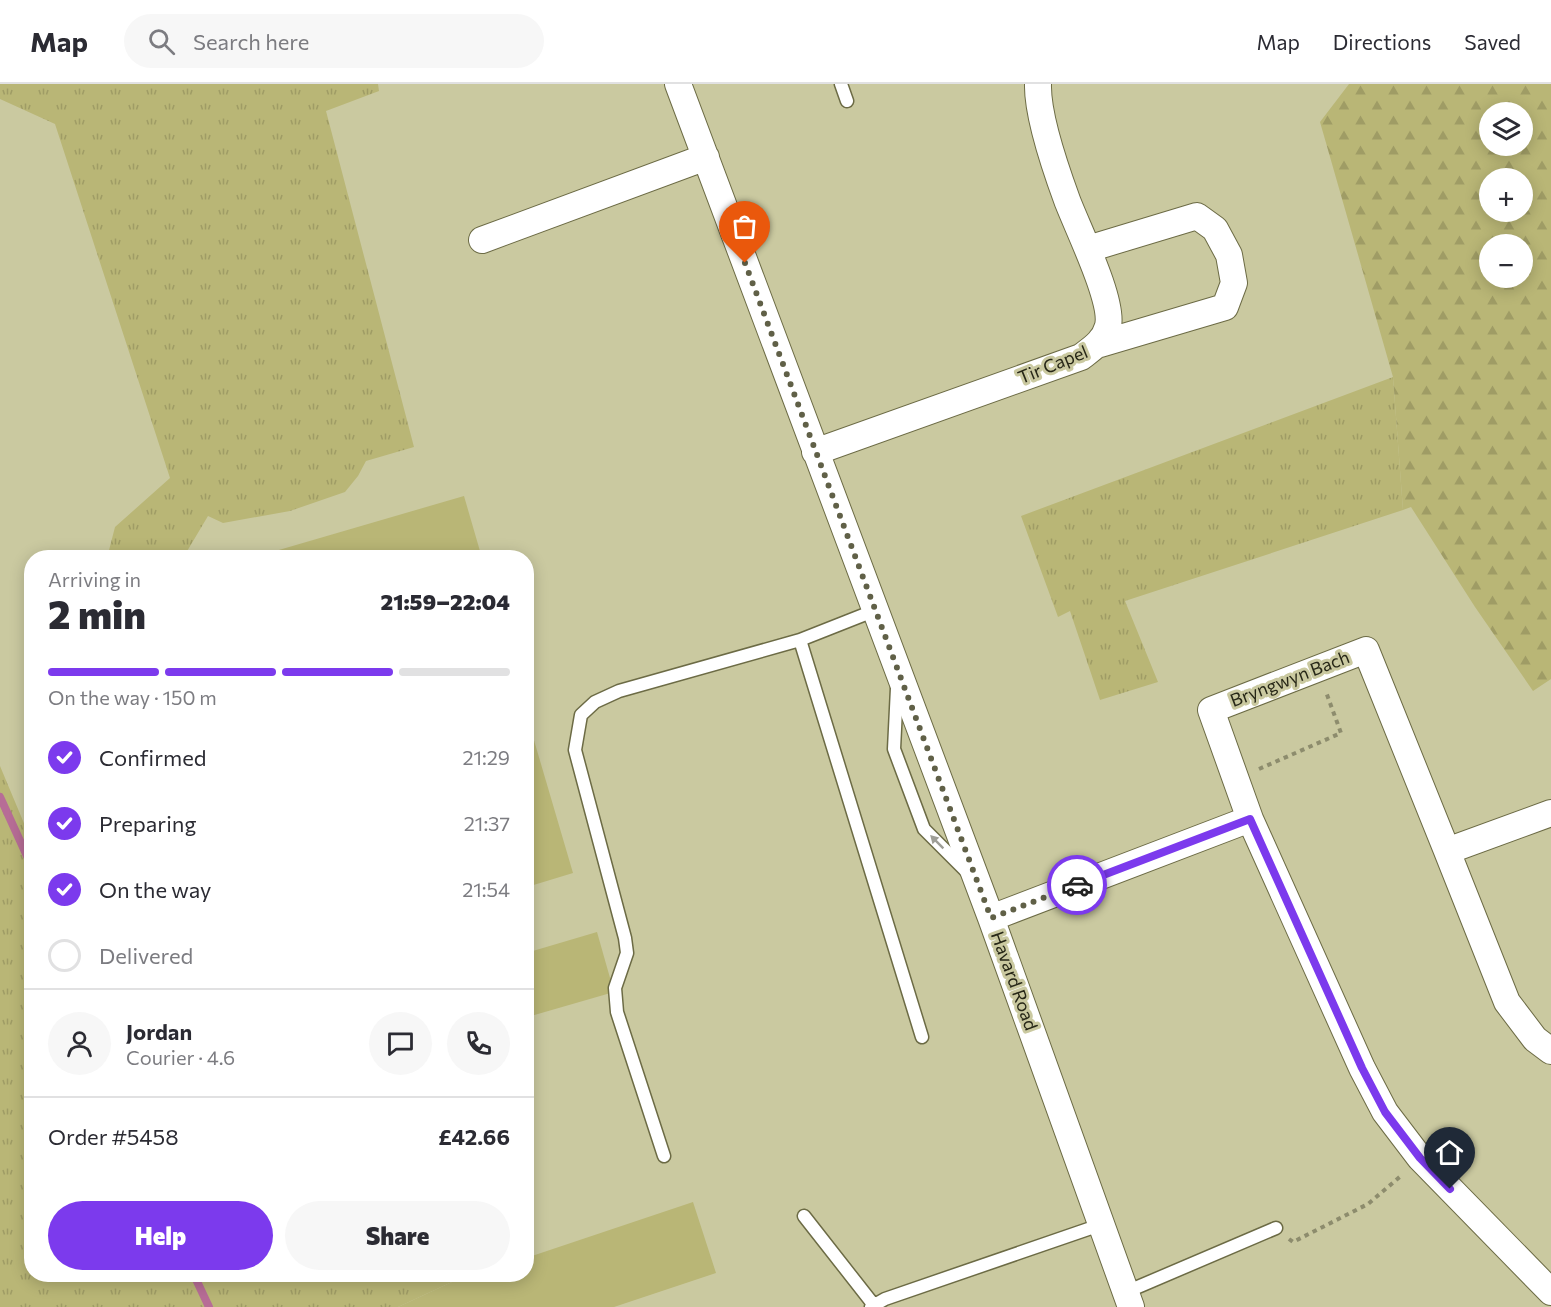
<!DOCTYPE html>
<html lang="en">
<head>
<meta charset="utf-8">
<style>
	body { margin:0; font-family:Commissioner,sans-serif; background:#f7f7f7; color:#2b2b33; height:100vh; display:flex; flex-direction:column; font-size:22px; white-space:nowrap }
	* { box-sizing:border-box; margin:0 }
	p { font-size:20px; color:#7c7c81 }
	.icon { flex:none; width:33px; height:33px; fill:none; stroke:currentColor; stroke-width:2; stroke-linecap:round; stroke-linejoin:round }
	.map { position:relative; flex:1; overflow:hidden }
	.side { position:absolute; left:24px; top:466px; width:510px; height:732px; display:flex; flex-direction:column; background:#fff; border-radius:24px; box-shadow:0 3px 15px #0003 }
	.side>* { flex:none }
	.controls { position:absolute; left:1479px; top:18px; display:grid; gap:12px }
	.controls a { display:grid; place-items:center; width:54px; height:54px; border-radius:50%; background:#fff; box-shadow:0 3px 15px #0003; font-size:30px }
	.pin { position:absolute; display:grid; place-items:center; width:51px; height:51px; color:#fff; margin:-62px -26px; border-radius:50% 50% 50% 0; rotate:-45deg; box-shadow:0 0 6px #0007 }
	.pin .icon { rotate:45deg }
	.courier { position:absolute; display:grid; place-items:center; width:60px; height:60px; margin:-30px; border:4px solid #7c3aed; border-radius:50%; background:#fff; color:#222; box-shadow:0 2px 8px #0007 }
	.summary em { font-style:normal; font-weight:800 }
	.summary div { display:flex; flex-direction:column-reverse }
	.summary { display:flex; align-items:center; justify-content:space-between; height:102px; padding:0 24px }
	h1 { font-size:39px; font-weight:800; line-height:45px }
	.bar { display:grid; grid-template-columns:repeat(4,1fr); gap:9px 6px; align-content:center; height:72px; padding:0 24px }
	.bar i { height:8px; border-radius:4px; background:#e1e1e2 }
	.bar .active { background:#7c3aed }
	.bar p { grid-column:span 4 }
	.line { display:flex; align-items:center; gap:15px; padding:0 24px; border-top:2px solid #e1e1e2 }
	.line div { flex:1 }
	.round { display:grid; place-items:center; flex:none; width:63px; height:63px; border-radius:32px; background:#f7f7f7 }
	ol { padding:0 24px; list-style:none }
	li { display:flex; align-items:center; gap:18px; height:66px }
	li p { margin-inline-start:auto }
	li .icon { padding:6px; border-radius:50%; background:#7c3aed; color:#fff; stroke-width:4 }
	li:last-child { color:#7c7c81 }
	li i { width:33px; height:33px; border:3px solid #e1e1e2; border-radius:50% }
	.button { display:flex; gap:12px; margin-top:auto; padding:12px 24px }
	.button a { flex:1; height:69px; border-radius:36px; background:#7c3aed; color:#fff; font-size:24px; font-weight:800; line-height:69px; text-align:center }
	.button a+a { background:#f7f7f7; color:#2b2b33 }
	header { display:flex; align-items:center; gap:36px; box-sizing:border-box; height:84px; padding:0 30px; background:#fff; border-bottom:2px solid #e1e1e2 }
	header strong { font-size:28px }
	nav { display:flex; gap:33px; margin-inline-start:auto; font-size:21px }
	.search { width:420px; height:54px; background:#f7f7f7; display:flex; align-items:center; gap:15px; box-sizing:border-box; padding:0 21px; border-radius:33px; color:#7c7c81; font-size:22px }
	.map>svg:first-child { display:block }
	.grass { fill:url(#grass-tufts) }
	.forest { fill:url(#forest-firs); fill-rule:evenodd }
	.park { fill:#b9b676 }
	.lines { fill:none; stroke-linecap:round; stroke-linejoin:round }
	.stream { stroke:#b76d96; stroke-width:8 }
	.service-casing { stroke:#6c6b45; stroke-width:15 }
	.minor-casing { stroke:#6c6b45; stroke-width:28 }
	.path { stroke:#8d8c6d; stroke-width:4; stroke-dasharray:4.5 4.5; stroke-linecap:butt }
	.service { stroke:#fff; stroke-width:12 }
	.minor { stroke:#fff; stroke-width:26 }
	.oneway { fill:#9e9e97 }
	.done { stroke:#606047; stroke-width:6; stroke-dasharray:0 10.8 }
	.route { stroke:#7c3aed; stroke-width:8 }
	.labels { text-anchor:middle; stroke-width:6; stroke-linejoin:round; paint-order:stroke }
	.street-label { font-size:18px; fill:#272717; stroke:#cac9a0 }
</style>
</head>
<body>
<header>
<strong>Map</strong>
<div class="search"><svg class="icon" aria-label="search" viewBox="0 0 24 24"><circle cx="10" cy="10" r="6"/><path d="M15 15l6 6"/></svg>Search here</div>
<nav><a>Map</a><a>Directions</a><a>Saved</a></nav>
</header>
<div class="map">
<svg width="1551" height="1223" viewBox="0 0 1551 1223">
	<defs>
		<pattern id="grass-tufts" width="24" height="20" patternUnits="userSpaceOnUse" patternTransform="scale(1.5)"><rect width="24" height="20" fill="#b9b676"/><path d="M3 7l-1-3M5 7V3M7 7l1-3M15 17l-1-3M17 17v-4M19 17l1-3" fill="none" stroke="#9f9c65"/></pattern>
		<pattern id="forest-firs" width="22" height="20" patternUnits="userSpaceOnUse" patternTransform="scale(1.5)"><rect width="22" height="20" fill="#b9b676"/><path d="M5 1l3.5 6h-7zM16 11l3.5 6h-7z" fill="#9f9c65"/></pattern>
	</defs>
	<rect width="100%" height="100%" fill="#cac9a0"/>
	<!-- grass -->
	<path class="grass" d="M0 0H378L379 7 326 27 414 363 366 377 358 392 345 408 290 427 223 439 208 432 183 474H107L115 443 170 394 55 40 0 15Z
		M1393 293 1403 426 1125 517 1158 598 1100 616 1070 527 1058 533 1021 432Z
		M0 682 31 756 32 1191H467L398 1223H0Z"/>
	<!-- forest -->
	<path class="forest" d="M1349 0H1551V595L1533 607 1475 523 1411 423 1403 426 1393 293 1320 38ZM1490 28H1522V62H1490ZM1490 94H1522V128H1490ZM1490 160H1522V194H1490Z"/>
	<!-- park -->
	<path class="park" d="M464 412 482 474H251Z
		M526 629 573 789 527 803H526Z
		M597 848 614 908 531 932 527 916 526 869Z
		M693 1118 716 1189 614 1223H398L467 1191H526L527 1166 529 1173Z"/>
	<g class="lines">
		<!-- stream -->
		<path class="stream" d="M0 713 32 783
			M194 1191 209 1223"/>
		<defs>
			<path id="service" d="M841 0 847 17
				M800 556 922 953
				M897 604 894 665 924 745 967 788
				M664 1072 617 928 615 904 627 869 625 854 575 666 581 631 595 618 619 607 800 556 876 526
				M804 1132 873 1220
				M1126 1208 1276 1144
				M871 1223 885 1215 1100 1141"/>
			<path id="minor" d="M678 0 991 834 1131 1223
				M482 156 706 73
				M1088 165 1197 132 1215 145 1229 171 1234 199 1225 223 1100 260
				M815 368 1081 273C1093 264 1104 257 1108 242 1114 217 1077 143 1067 116 1056 86 1037 32 1038 0
				M1250 735 1362 984 1385 1028 1420 1074 1551 1208
				M1447 767 1507 918 1535 955 1551 967
				M991 834 1250 735 1211 626 1366 566 1447 767 1551 729"/>
		</defs>
		<!-- service casing -->
		<use href="#service" class="service-casing"/>
		<!-- minor casing -->
		<use href="#minor" class="minor-casing"/>
		<!-- path -->
		<path class="path" d="M1259 685 1341 649 1326 608
			M1289 1155 1293 1158 1368 1120 1402 1091"/>
		<!-- service -->
		<use href="#service" class="service"/>
		<!-- minor -->
		<use href="#minor" class="minor"/>
	</g>
	<!-- one-way arrows -->
	<defs><path id="oneway-solid" d="M-6-.8H1V-3.2L6.5 0L1 3.2V.8H-6Z" transform="scale(1.5)"/></defs>
	<use class="oneway" href="#oneway-solid" transform="translate(937 758) rotate(-135)"/>
	<g class="lines">
		<!-- done -->
		<path class="done" d="M745 179 991 834 1077 801"/>
		<!-- route -->
		<path class="route" d="M1077 801 1250 735 1362 984 1385 1028 1420 1074 1450 1105"/>
	</g>
	<g class="labels">
		<!-- street labels -->
		<g class="street-label">
			<text transform="translate(1053 281) rotate(-22)" y="6">Tir Capel</text>
			<text transform="translate(1290 595) rotate(-21)" y="6">Bryngwyn Bach</text>
			<text transform="translate(1014 897) rotate(70)" y="6">Havard Road</text>
		</g>
	</g>
</svg>
<div class="controls">
<a><svg class="icon" aria-label="layers" viewBox="0 0 24 24"><path d="M12 4l9 5-9 5-9-5zM3 14l9 5 9-5"/></svg></a>
<a>+</a>
<a>−</a>
</div>
<div class="pin" style="left:745px;top:179px;background:#ea580c"><svg class="icon" aria-label="bag" viewBox="0 0 24 24"><path d="M5 8h14l-1 12H6zM9 8a3 3 0 0 1 6 0"/></svg></div>
<div class="pin" style="left:1450px;top:1105px;background:#1f2937"><svg class="icon" aria-label="home" viewBox="0 0 24 24"><path d="M3 11l9-7 9 7M6 9v11h12V9"/></svg></div>
<div class="courier" style="left:1077px;top:801px"><svg class="icon" aria-label="car" viewBox="0 0 24 24"><path d="M5 17H2v-5l4-1 3-4h7l3 4 3 1v5h-3M9 17h6M6 11h13"/><circle cx="7" cy="17" r="2"/><circle cx="17" cy="17" r="2"/></svg></div>
<section class="side">
<div class="summary"><div><h1>2 min</h1><p>Arriving in</p></div><em>21:59–22:04</em></div>
<div class="bar"><i class="active"></i><i class="active"></i><i class="active"></i><i></i><p>On the way · 150 m</p></div>
<ol>
<li><svg class="icon" aria-label="check" viewBox="0 0 24 24"><path d="M5 12l5 5 9-10"/></svg>Confirmed<p>21:29</p></li>
<li><svg class="icon" aria-label="check" viewBox="0 0 24 24"><path d="M5 12l5 5 9-10"/></svg>Preparing<p>21:37</p></li>
<li><svg class="icon" aria-label="check" viewBox="0 0 24 24"><path d="M5 12l5 5 9-10"/></svg>On the way<p>21:54</p></li>
<li><i></i>Delivered</li>
</ol>
<div class="line" style="height:108px"><a class="round"><svg class="icon" aria-label="person" viewBox="0 0 24 24"><circle cx="12" cy="8" r="4"/><path d="M4 21q1-7 8-7t8 7"/></svg></a><div><b>Jordan</b><p>Courier · 4.6</p></div><a class="round"><svg class="icon" aria-label="chat" viewBox="0 0 24 24"><path d="M4 5h16v11H9l-5 4z"/></svg></a><a class="round"><svg class="icon" aria-label="phone" viewBox="0 0 24 24"><path d="M5 4h4l2 5-3 2q2 4 5 5l2-3 5 2v4C11 20 4 13 5 4z"/></svg></a></div>
<div class="line" style="height:78px"><div>Order #5458</div><b>£42.66</b></div>
<div class="button"><a>Help</a><a>Share</a></div>
</section>
</div>
</body>
</html>
